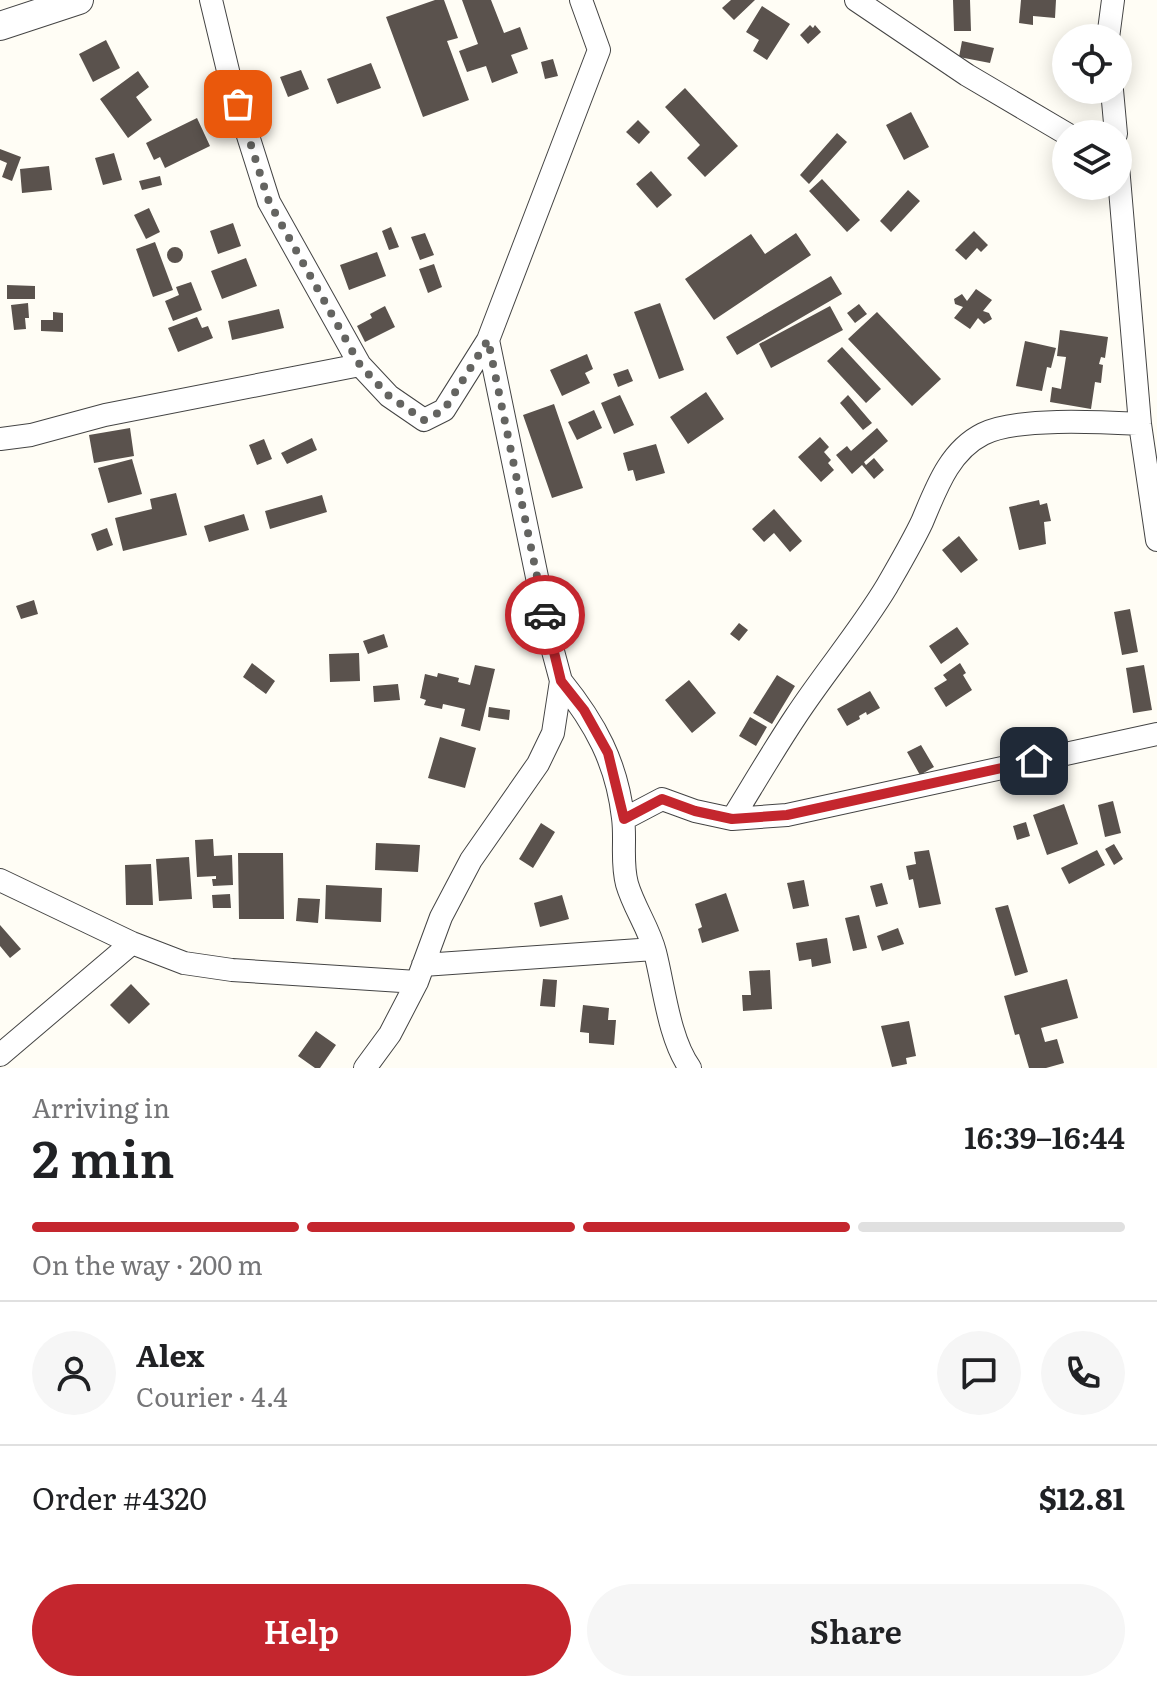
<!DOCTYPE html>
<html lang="en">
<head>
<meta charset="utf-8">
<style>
	body { margin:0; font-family:Literata,serif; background:#f6f6f6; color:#202124; height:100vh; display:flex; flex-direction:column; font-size:30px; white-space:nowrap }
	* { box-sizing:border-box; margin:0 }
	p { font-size:26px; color:#757577 }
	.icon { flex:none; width:44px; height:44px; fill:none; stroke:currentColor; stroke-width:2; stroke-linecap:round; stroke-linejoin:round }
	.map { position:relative; height:1068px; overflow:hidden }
	.side { display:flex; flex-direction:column; background:#fff; flex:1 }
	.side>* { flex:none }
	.controls { position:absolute; left:1052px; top:24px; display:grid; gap:16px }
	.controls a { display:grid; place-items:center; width:80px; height:80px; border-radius:50%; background:#fff; box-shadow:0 4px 20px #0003; font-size:40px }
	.pin { position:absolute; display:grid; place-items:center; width:68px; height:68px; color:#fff; margin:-34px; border-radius:16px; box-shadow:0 4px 12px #0006 }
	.courier { position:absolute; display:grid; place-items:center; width:80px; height:80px; margin:-40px; border:6px solid #c4262e; border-radius:50%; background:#fff; color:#222; box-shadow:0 2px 10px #0007 }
	.headline em { font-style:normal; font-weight:600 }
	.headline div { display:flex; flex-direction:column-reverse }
	.headline { display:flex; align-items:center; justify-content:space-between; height:136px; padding:0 32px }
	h1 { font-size:52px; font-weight:600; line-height:60px }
	.bar { display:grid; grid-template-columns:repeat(4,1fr); gap:12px 8px; align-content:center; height:96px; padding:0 32px }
	.bar i { height:10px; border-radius:6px; background:#e0e0e0 }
	.bar .selected { background:#c4262e }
	.bar p { grid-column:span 4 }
	.line { display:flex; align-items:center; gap:20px; padding:0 32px; border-top:2px solid #e0e0e0 }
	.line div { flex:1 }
	.round { display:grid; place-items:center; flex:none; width:84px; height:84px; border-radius:42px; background:#f6f6f6 }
	.button { display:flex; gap:16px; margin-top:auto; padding:16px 32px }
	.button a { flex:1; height:92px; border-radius:48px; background:#c4262e; color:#fff; font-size:32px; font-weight:600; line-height:92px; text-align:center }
	.button a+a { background:#f6f6f6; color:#202124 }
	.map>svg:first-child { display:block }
	.building { fill:#5a524d }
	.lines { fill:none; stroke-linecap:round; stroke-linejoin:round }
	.minor-casing { stroke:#444; stroke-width:24 }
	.tertiary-casing { stroke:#444; stroke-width:30 }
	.minor { stroke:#fff; stroke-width:22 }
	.tertiary { stroke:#fff; stroke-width:28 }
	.done { stroke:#646461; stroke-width:8; stroke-dasharray:0 14.4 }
	.route { stroke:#c4262e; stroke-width:10 }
</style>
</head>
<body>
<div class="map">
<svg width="1157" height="1068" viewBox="0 0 1157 1068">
	<rect width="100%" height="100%" fill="#fffdf5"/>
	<!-- building -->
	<path class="building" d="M435 0H444L458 38 447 41 469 100 423 117 386 17Z
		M462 0H491L504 33 520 27 528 49 511 55 518 73 492 83 486 66 467 72 459 51 478 44Z
		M731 0H755L734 20 722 8Z
		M953 0H970L971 31H954Z
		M1021 0H1056L1055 18 1033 16V25L1019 23Z
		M762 6 790 24 767 60 753 51 759 40 746 32Z
		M810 25 813 28 815 25 821 32 808 44 800 35Z
		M106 40 120 68 93 82 79 54Z
		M962 41 994 48 990 63 959 57Z
		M553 59 558 76 545 79 541 62Z
		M371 63 381 88 337 104 327 79Z
		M301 70 309 89 288 97 280 77Z
		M138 71 149 87 136 97 152 120 128 138 100 99Z
		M685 88 738 146 705 177 687 158 700 145 665 107Z
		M911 112 929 147 904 160 886 125Z
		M197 118 210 146 165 168 160 157 154 160 146 143Z
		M638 120 650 132 639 144 626 132Z
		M837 133 847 142 809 184 800 175Z
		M0 149 21 157 12 181 2 177 7 163 0 160Z
		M114 153 122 180 103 185 95 158Z
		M49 166 52 190 22 193 20 169Z
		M651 171 672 195 657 208 636 184Z
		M160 176 162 185 142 190 139 181Z
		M822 179 860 220 847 232 809 191Z
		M908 190 920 201 891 232 880 221Z
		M149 208 160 232 146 239 134 215Z
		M233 223 241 246 218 254 210 231Z
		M391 227 399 247 389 250 382 231Z
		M974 231 988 245 981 252 977 248 966 260 955 250Z
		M425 233 434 255 420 260 411 237Z
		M796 233 811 255 714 320 685 279 751 234 765 254Z
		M155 242 173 290 153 297 136 249Z
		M167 255a8 8 0 1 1 16 0a8 8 0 1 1-16 0Z
		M377 252 386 276 349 290 340 265Z
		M246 258 257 286 222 299 211 271Z
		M434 264 442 287 428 293 419 269Z
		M831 276 842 294 737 355 726 337Z
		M191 282 202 310 173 321 165 301 179 295 176 287Z
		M7 285 35 286V299H7Z
		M976 289 992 300 983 311 989 313 992 319 984 324 978 318 970 329 954 318 963 307 955 304 954 299 962 294 967 301Z
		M28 303 29 318H25L26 329 14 330 11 305Z
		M660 303 684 370 659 379 634 312Z
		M859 304 867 314 855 323 847 313Z
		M385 306 395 327 365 342 357 326 372 318 370 314Z
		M830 306 843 330 771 368 759 344Z
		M279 309 284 328 232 340 228 321Z
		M53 312 63 313V332L41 331V320H53Z
		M877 312 941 379 912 406 848 339Z
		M197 317 202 328 208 326 213 338 178 352 168 328Z
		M1060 330 1108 337 1105 358 1101 357 1099 364 1103 365 1101 383 1095 382 1091 409 1050 402 1052 387 1061 389 1066 357 1057 356Z
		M1025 341 1056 348 1051 368 1047 367 1042 391 1016 386Z
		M842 347 881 389 866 403 827 361Z
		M587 354 593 369 585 373 590 383 562 396 550 370Z
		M628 369 633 381 618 387 613 374Z
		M706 392 724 419 688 444 670 417Z
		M620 395 634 425 614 434 601 403Z
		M848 395 872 423 863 430 840 403Z
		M554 404 583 488 552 498 523 415Z
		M594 410 602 428 577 440 568 422Z
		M130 428 134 456 94 463 89 435Z
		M877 428 888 441 864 462 866 465 874 458 884 470 874 479 862 465 852 474 836 455 847 446 851 451Z
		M820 437 829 447 824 452 831 460 828 463 834 470 821 482 798 457Z
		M312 438 317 450 287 464 281 453Z
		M264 439 272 459 257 465 249 445Z
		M656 444 665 473 636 481 633 470 628 471 623 453Z
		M132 459 142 494 108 503 98 468Z
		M176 493 187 535 123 551 115 518 152 509 150 499Z
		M322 495 327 512 270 529 265 511Z
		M1039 500 1040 505 1047 503 1051 521 1044 522 1046 544 1019 550 1009 507Z
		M774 509 802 541 790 552 774 533 764 542 752 529Z
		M244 514 249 530 209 542 204 526Z
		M107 528 113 545 97 551 91 534Z
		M959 536 978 560 961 573 942 550Z
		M34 600 38 614 21 619 16 606Z
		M1130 609 1138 652 1122 655 1114 612Z
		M739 623 748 630 739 641 730 634Z
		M957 627 969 644 941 664 929 646Z
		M384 634 388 647 368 654 363 641Z
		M359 653 360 681 330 682 329 654Z
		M252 663 275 681 266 694 243 677Z
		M960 663 966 673 963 675 972 690 946 707 934 688 947 680 943 675Z
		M475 665 495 669 480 731 461 726 465 709 443 704 442 709 424 705 426 700 420 698 425 674 437 677 438 673 459 678 458 682 470 685Z
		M1144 665 1152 710 1133 713 1126 668Z
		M777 675 795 686 772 724 753 713Z
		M689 680 716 713 692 733 665 700Z
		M398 684 400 700 374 702 373 686Z
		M870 691 880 708 867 715 866 712 859 716 860 719 847 726 837 709Z
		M489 707 510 710 509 720 488 717Z
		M750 717 767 727 756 746 739 736Z
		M440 737 476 748 465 788 428 778Z
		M921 745 934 767 920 775 907 752Z
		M1113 801 1121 833 1105 837 1098 805Z
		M1064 804 1078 844 1047 855 1033 815Z
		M1026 822 1030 836 1017 840 1013 826Z
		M541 823 555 832 533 868 519 859Z
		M213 839 214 856 232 855 233 885 213 886 212 879H216V876L197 877 195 840Z
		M376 843 420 845 418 872 375 870Z
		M1114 844 1123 859 1114 865 1105 849Z
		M929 850 941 904 919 908 913 879 909 880 906 866 916 864 914 852Z
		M1097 850 1105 865 1069 884 1061 868Z
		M238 853H283L284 919H239Z
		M189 857 192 899 159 901 156 859Z
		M151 864 153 905H126L125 865Z
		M804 880 809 906 793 909 787 883Z
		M882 883 888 904 876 907 870 886Z
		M326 885 382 888 381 922 325 919Z
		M726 893 739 931 702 943 698 929 702 927 695 904Z
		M230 894 231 908H213L212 895Z
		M562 895 569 919 540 927 534 903Z
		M298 898 320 899 318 923 296 921Z
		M1008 905 1028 972 1015 976 995 908Z
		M859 915 867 948 853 951 845 918Z
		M0 925 21 949 10 958 0 946Z
		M898 928 904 944 882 951 877 936Z
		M827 938 831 963 812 967 811 959 799 961 796 943Z
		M770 970 772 1009 743 1011 742 995H751L749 971Z
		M543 979 557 980 555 1007 540 1006Z
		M1067 979 1078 1018 1041 1028 1045 1042 1057 1039 1064 1063 1046 1068H1029L1019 1034 1015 1035 1004 996Z
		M131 984 150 1004 129 1024 110 1005Z
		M583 1005 609 1008 608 1020H616L614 1045 589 1043V1033L580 1032Z
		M909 1021 916 1056 906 1058 907 1064 892 1067 881 1026Z
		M316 1031 336 1045 320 1068H315L298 1056Z"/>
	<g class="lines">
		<defs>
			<path id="minor" d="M211 0 230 79 269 202 360 365
				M856 0 967 75 1067 134
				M1108 38 1113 0
				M1112 90 1116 134
				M1118 166 1140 424 1157 540
				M0 439 31 435 105 415 360 365 389 396 424 420 444 410 488 340
				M561 681C595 723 617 763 623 818 626 840 621 862 627 884 634 908 649 928 655 952 664 987 669 1039 690 1068
				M624 819 662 799 695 811 732 819 787 815 1157 734
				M732 819C753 785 774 749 796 716 825 672 860 631 887 586 899 565 912 543 922 522 936 489 949 451 983 434 1016 417 1102 422 1140 424
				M0 880 132 943 184 963 232 970 417 982
				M423 965 654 949
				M0 1055 132 943
				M365 1068 390 1034 417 982 441 917 471 860 538 764 553 733 561 681 550 640 488 340 599 50 581 0"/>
			<path id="tertiary" d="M0 26 79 0"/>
		</defs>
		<!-- minor casing -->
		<use href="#minor" class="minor-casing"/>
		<!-- tertiary casing -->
		<use href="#tertiary" class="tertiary-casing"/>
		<!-- minor -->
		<use href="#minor" class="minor"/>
		<!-- tertiary -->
		<use href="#tertiary" class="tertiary"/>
	</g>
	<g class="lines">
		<!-- done -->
		<path class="done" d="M238 104 269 202 360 365 389 396 424 420 444 410 488 340 545 615"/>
		<!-- route -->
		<path class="route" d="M545 615 561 681 584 710 608 753 624 819 662 799 695 811 732 819 787 815 1034 761"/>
	</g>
</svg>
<div class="controls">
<a><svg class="icon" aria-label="locate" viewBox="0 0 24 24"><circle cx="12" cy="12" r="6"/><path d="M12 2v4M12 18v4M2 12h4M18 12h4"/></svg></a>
<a><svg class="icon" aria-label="layers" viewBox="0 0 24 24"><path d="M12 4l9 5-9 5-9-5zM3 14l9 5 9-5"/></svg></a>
</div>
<div class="pin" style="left:238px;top:104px;background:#ea580c"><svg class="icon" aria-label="bag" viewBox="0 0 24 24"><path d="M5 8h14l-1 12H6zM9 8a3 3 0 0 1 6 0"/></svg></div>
<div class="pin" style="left:1034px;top:761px;background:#1f2937"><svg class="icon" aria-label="home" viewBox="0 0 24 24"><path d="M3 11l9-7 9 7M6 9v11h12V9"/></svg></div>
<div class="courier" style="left:545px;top:615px"><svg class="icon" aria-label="car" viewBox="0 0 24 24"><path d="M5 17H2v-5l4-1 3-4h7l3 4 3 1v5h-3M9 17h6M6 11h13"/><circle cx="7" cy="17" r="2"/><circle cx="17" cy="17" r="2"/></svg></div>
</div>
<section class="side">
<div class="headline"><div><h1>2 min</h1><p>Arriving in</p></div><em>16:39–16:44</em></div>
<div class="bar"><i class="selected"></i><i class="selected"></i><i class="selected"></i><i></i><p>On the way · 200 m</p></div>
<div class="line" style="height:144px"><a class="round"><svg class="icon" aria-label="person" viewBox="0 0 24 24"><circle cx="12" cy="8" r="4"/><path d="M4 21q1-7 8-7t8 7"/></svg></a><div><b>Alex</b><p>Courier · 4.4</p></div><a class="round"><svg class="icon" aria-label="chat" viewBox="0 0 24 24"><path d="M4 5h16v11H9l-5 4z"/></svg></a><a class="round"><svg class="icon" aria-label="phone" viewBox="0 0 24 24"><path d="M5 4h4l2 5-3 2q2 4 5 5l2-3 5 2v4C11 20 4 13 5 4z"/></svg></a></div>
<div class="line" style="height:104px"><div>Order #4320</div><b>$12.81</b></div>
<div class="button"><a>Help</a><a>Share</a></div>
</section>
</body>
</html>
